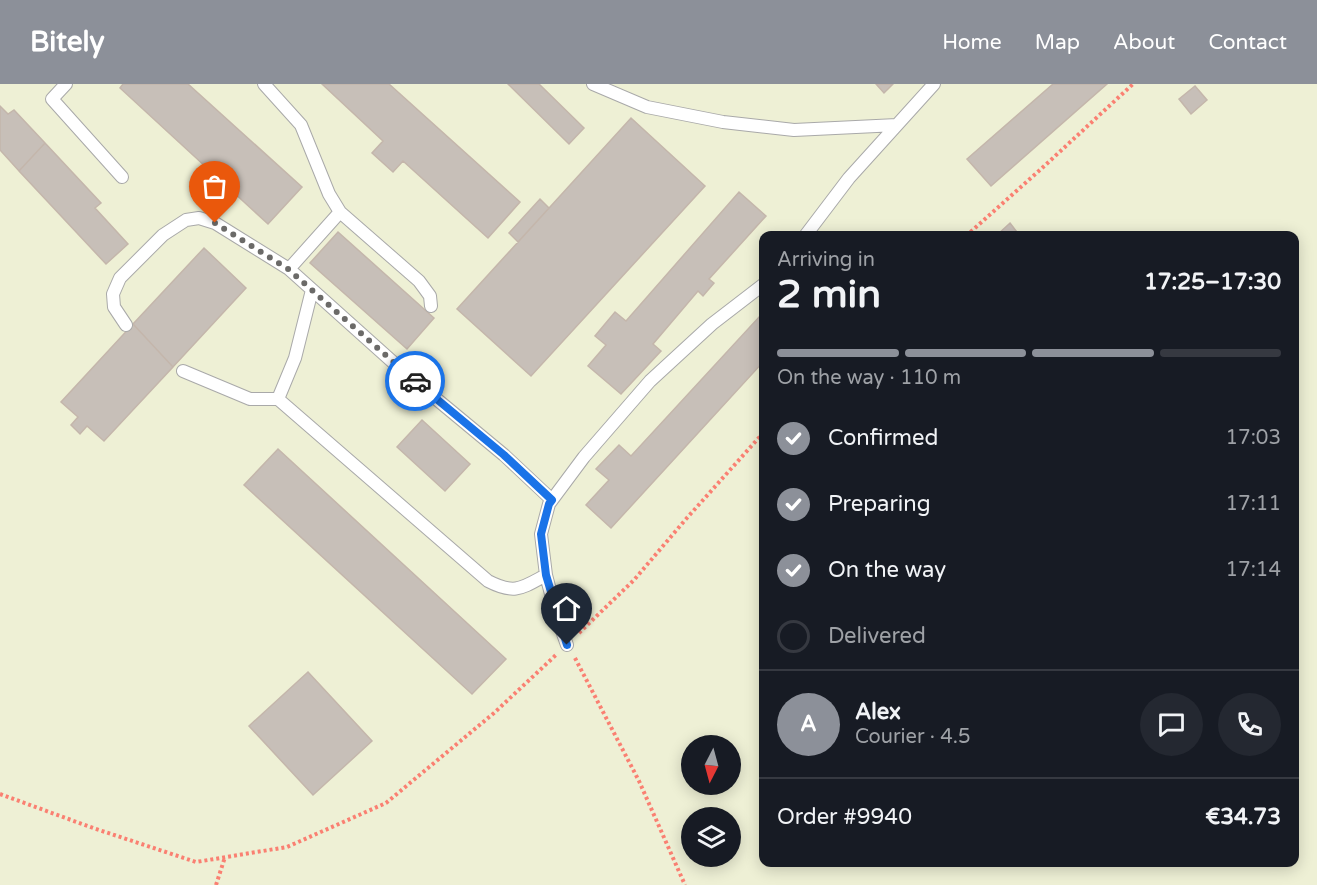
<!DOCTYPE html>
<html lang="en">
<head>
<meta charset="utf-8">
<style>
	body { margin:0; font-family:"Varela Round",sans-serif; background:#242831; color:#f1f3f6; height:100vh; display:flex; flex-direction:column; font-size:22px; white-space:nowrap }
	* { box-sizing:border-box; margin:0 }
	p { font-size:20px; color:#9ea1a6 }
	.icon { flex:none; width:33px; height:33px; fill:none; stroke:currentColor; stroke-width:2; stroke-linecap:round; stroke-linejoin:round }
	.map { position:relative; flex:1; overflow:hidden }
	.drawer { position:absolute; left:759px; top:147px; width:540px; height:636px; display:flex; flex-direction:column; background:#171b24; border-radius:12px; box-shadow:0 3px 15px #0003 }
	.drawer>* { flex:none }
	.needle { width:39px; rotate:186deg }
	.buttons { position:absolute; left:681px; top:651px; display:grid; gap:12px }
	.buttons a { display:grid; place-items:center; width:60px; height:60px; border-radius:50%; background:#171b24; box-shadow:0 3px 15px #0003; font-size:30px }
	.pin { position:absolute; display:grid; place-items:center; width:51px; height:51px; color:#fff; margin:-62px -26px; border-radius:50% 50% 50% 0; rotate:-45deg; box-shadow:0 0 6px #0007 }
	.pin .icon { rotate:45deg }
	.courier { position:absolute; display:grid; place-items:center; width:60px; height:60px; margin:-30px; border:4px solid #1a73e8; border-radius:50%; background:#fff; color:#222; box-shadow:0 2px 8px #0007 }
	.head em { font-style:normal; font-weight:800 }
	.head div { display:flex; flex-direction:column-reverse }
	.head { display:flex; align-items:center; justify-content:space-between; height:102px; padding:0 18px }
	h1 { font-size:39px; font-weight:800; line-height:45px }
	.bar { display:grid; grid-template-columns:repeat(4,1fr); gap:9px 6px; align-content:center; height:72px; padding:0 18px }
	.bar i { height:8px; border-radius:4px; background:#363941 }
	.bar .selected { background:#8c9099 }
	.bar p { grid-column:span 4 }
	.line { display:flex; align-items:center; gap:15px; padding:0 18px; border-top:2px solid #363941 }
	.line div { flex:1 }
	.round { display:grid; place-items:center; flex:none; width:63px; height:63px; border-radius:32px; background:#242831 }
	ol { padding:0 18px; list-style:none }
	li { display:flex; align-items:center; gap:18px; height:66px }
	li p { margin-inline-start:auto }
	li .icon { padding:6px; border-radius:50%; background:#8c9099; color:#fff; stroke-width:4 }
	li:last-child { color:#9ea1a6 }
	li i { width:33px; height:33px; border:3px solid #363941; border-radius:50% }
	header { display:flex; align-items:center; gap:36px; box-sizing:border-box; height:84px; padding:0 30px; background:#8c9099; color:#fff }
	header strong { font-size:28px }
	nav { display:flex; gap:33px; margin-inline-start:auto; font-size:21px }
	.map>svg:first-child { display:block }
	.farmland { fill:#eef0d5; fill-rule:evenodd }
	.building { fill:#c7bfb8; stroke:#c4b6ab; stroke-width:1.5 }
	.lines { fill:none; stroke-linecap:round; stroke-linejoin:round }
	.lane-casing { stroke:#a9a9a9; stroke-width:14 }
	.path { stroke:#fa8072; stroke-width:4; stroke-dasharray:3 3; stroke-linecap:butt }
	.lane { stroke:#fff; stroke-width:12 }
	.done { stroke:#6b6a68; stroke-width:6; stroke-dasharray:0 10.8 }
	.route { stroke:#1a73e8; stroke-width:8 }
</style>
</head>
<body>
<header>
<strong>Bitely</strong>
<nav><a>Home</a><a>Map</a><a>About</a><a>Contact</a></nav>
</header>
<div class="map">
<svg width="1317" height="801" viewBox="0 0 1317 801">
	<rect width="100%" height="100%" fill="#f2efe9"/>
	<!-- farmland -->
	<path class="farmland" d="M0 0H1317V801H0ZM764 152H1294V778H764ZM692 662H730V700H692ZM692 734H730V772H692Z"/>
	<!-- building -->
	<path class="building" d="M123 0H188L302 103 268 140 120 4Z
		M322 0H389L520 118 488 154 403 77 393 88 372 69 383 57Z
		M508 0H539L584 44 569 60Z
		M876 0H893L884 9Z
		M1053 0H1107L991 102 967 75Z
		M1195 2 1207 16 1191 30 1179 15Z
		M0 22 8 30 14 26 45 59 19 87 0 66Z
		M631 34 705 102 531 292 457 225Z
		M45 59 101 119 95 124 128 160 106 180 19 87Z
		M739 108 766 132 709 195 714 199 703 212 698 207 653 260 661 267 621 310 588 282 606 261 595 252 615 228 626 237Z
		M540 115 549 124 518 158 509 149Z
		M1010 139 1020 152H996Z
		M338 148 434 234 407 265 310 179Z
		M204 164 246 204 173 283 133 240Z
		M760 232 764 236V277L611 444 586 421 609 396 596 385 619 361 631 372Z
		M133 240 173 283 104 357 87 342 80 350 71 341 78 333 61 318Z
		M422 336 470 380 445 407 397 363Z
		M278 365 506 575 472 610 244 401Z
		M308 588 372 657 313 711 249 642Z"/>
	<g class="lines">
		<defs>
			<path id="lane" d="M66 0 52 15 122 93
				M264 0 301 41 329 110 340 128 419 197 430 212 431 222
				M593 0 647 23 723 38 794 46 897 41
				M805 152 849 94 934 0
				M289 185 340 128
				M312 206 295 274 278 315 488 497C515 511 522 504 546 491
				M126 241 114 223 113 210 120 194 163 151 186 136 199 134 215 139 289 185 405 289 504 371 552 416
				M183 287 250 315H278
				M567 561 557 533 546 491 541 450 549 420 584 373 650 297 712 240 764 200"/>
		</defs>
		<!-- lane casing -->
		<use href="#lane" class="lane-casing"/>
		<!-- path -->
		<path class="path" d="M966 152 1040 86 1133 0
			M579 549 634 496 686 435 764 348
			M575 574 639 697 685 801
			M0 710 93 744 196 778 287 763 386 719 494 629 557 570
			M216 801 225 773"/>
		<!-- lane -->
		<use href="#lane" class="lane"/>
	</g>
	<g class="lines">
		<!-- done -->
		<path class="done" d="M215 139 288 185 415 297"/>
		<!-- route -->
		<path class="route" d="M415 297 504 371 552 416 549 420 541 450 546 491 567 561"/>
	</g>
</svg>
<div class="buttons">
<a><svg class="needle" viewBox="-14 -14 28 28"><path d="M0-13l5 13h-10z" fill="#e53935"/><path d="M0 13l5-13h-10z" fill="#9ea1a6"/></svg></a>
<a><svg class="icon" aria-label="layers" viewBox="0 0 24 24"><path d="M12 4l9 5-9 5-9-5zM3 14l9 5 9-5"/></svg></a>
</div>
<div class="pin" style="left:215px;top:139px;background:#ea580c"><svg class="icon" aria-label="bag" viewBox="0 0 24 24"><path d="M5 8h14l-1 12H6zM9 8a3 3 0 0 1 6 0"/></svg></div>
<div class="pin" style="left:567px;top:561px;background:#1f2937"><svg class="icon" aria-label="home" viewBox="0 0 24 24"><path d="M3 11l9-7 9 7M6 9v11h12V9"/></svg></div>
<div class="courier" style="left:415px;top:297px"><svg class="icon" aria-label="car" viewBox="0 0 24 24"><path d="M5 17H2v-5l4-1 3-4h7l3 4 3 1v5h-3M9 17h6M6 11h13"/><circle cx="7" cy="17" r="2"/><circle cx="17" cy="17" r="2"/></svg></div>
<section class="drawer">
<div class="head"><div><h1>2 min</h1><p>Arriving in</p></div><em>17:25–17:30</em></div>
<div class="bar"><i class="selected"></i><i class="selected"></i><i class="selected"></i><i></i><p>On the way · 110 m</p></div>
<ol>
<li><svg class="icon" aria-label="check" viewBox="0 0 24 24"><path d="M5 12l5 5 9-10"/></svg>Confirmed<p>17:03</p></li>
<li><svg class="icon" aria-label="check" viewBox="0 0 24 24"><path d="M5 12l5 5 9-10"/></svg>Preparing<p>17:11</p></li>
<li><svg class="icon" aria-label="check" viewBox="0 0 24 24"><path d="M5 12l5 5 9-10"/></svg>On the way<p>17:14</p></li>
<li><i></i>Delivered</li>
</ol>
<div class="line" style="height:108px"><b class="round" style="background:#8c9099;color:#fff">A</b><div><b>Alex</b><p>Courier · 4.5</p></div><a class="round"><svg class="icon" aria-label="chat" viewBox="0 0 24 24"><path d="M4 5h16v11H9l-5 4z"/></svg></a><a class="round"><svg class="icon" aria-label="phone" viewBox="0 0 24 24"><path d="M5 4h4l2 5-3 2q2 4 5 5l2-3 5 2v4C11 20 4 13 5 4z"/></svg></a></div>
<div class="line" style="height:78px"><div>Order #9940</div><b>€34.73</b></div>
</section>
</div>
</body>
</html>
